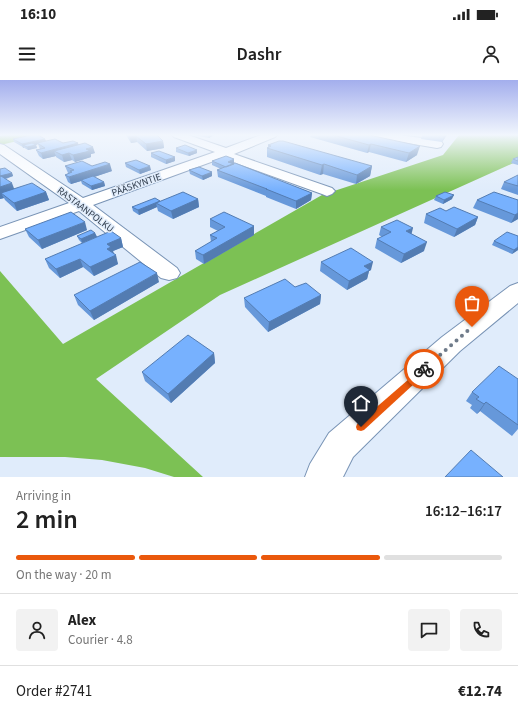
<!DOCTYPE html>
<html lang="en">
<head>
<meta charset="utf-8">
<style>
	body { margin:0; font-family:"Source Sans 3",sans-serif; background:#f2f2f2; color:#222; height:100vh; display:flex; flex-direction:column; font-size:15px; white-space:nowrap }
	* { box-sizing:border-box; margin:0 }
	p { font-size:13px; color:#767676 }
	.icon { flex:none; width:22px; height:22px; fill:none; stroke:currentColor; stroke-width:2; stroke-linecap:round; stroke-linejoin:round }
	.map { position:relative; height:397px; overflow:hidden }
	.panel { display:flex; flex-direction:column; background:#fff; flex:1 }
	.panel>* { flex:none }
	.pin { position:absolute; display:grid; place-items:center; width:34px; height:34px; color:#fff; margin:-41px -17px; border-radius:50% 50% 50% 0; rotate:-45deg; box-shadow:0 0 4px #0007 }
	.pin .icon { rotate:45deg }
	.courier { position:absolute; display:grid; place-items:center; width:40px; height:40px; margin:-20px; border:3px solid #ea580c; border-radius:50%; background:#fff; color:#222; box-shadow:0 1px 5px #0007 }
	.overview em { font-style:normal; font-weight:600 }
	.overview div { display:flex; flex-direction:column-reverse }
	.overview { display:flex; align-items:center; justify-content:space-between; height:68px; padding:0 16px }
	h1 { font-size:26px; font-weight:600; line-height:30px }
	.bar { display:grid; grid-template-columns:repeat(4,1fr); gap:6px 4px; align-content:center; height:48px; padding:0 16px }
	.bar i { height:5px; border-radius:3px; background:#e0e0e0 }
	.bar .selected { background:#ea580c }
	.bar p { grid-column:span 4 }
	.line { display:flex; align-items:center; gap:10px; padding:0 16px; border-top:1px solid #e0e0e0 }
	.line div { flex:1 }
	.round { display:grid; place-items:center; flex:none; width:42px; height:42px; border-radius:4px; background:#f2f2f2 }
	.status { display:flex; justify-content:space-between; align-items:center; height:28px; padding:0 20px; background:#fff; direction:ltr }
	.status svg { height:11px; fill:currentColor }
	header { display:flex; justify-content:space-between; align-items:center; height:52px; padding:0 16px; background:#fff; font-size:18px; font-weight:600 }
	.map>svg:first-child { display:block }
	.forest { fill:#7cc154 }
	.lines { fill:none; stroke-linecap:round; stroke-linejoin:round }
	.minor-casing { stroke:#7893b5; stroke-width:2 }
	.minor { fill:#fff; fill-rule:evenodd }
	.wall { fill:#6698da }
	.shaded-wall { fill:#537cb2 }
	.building { fill:#77b1fe; stroke:#537cb2 }
	.route { fill:#ea580c }
	.done { stroke:#6f7b8a; stroke-width:4; stroke-dasharray:0 7.2 }
	.labels { text-anchor:middle; stroke-width:3; stroke-linejoin:round; paint-order:stroke }
	.far-street-label { font-size:10px; fill:#323e4d; stroke:#e0ecfb }
</style>
</head>
<body>
<div class="status"><b>16:10</b><svg viewBox="0 0 49 12"><path d="M0 12V9h3v3zM5 12V6h3v6zM10 12V3h3v9zM15 12V0h3v12zM26 1h20v11H26zM47 4h2v5h-2z"/></svg></div>
<header><svg class="icon" aria-label="menu" viewBox="0 0 24 24"><path d="M4 6h16M4 12h16M4 18h16"/></svg>Dashr<svg class="icon" aria-label="person" viewBox="0 0 24 24"><circle cx="12" cy="8" r="4"/><path d="M4 21q1-7 8-7t8 7"/></svg></header>
<div class="map">
<svg width="518" height="397" viewBox="0 0 518 397">
	<rect width="100%" height="100%" fill="#e0ecfb"/>
	<!-- forest -->
	<path class="forest" d="M4 55H44L0 65V56Z
		M459 55H518V81L220 215 96 299 203 397H174L145 388 102 380 65 377H0V191L63 264 322 115 443 75Z"/>
	<g class="lines">
		<defs>
			<path id="minor" d="M172 55H188L226 68 261 55H277L275 57 234 74 332 108 335 111 332 114 327 116 322 114 222 78 93 125 177 188 180 193 177 198 169 200 161 198 79 131 0 159V147L69 123 0 74V64L4 65 83 118 215 72 174 57Z
				M372 55H399L437 60 441 61 443 64 441 67 437 68 378 58 374 57Z
				M518 203V223L460 271 353 377 343 397H305L310 384 329 353 442 257 510 206Z"/>
		</defs>
		<!-- minor casing -->
		<use href="#minor" class="minor-casing"/>
		<!-- minor -->
		<use href="#minor" class="minor"/>
	</g>
	<!-- wall -->
	<path class="wall" d="M126 55H157L163 61 164 68 147 71 137 62 131 63Z
		M194 55H214L209 58Z
		M311 55H369L417 75 406 82 369 72 367 73 310 57Z
		M422 55H447L442 62 421 59Z
		M13 59 46 61 63 63H78V64L95 73 91 74V77L75 82 72 80 64 82 56 77V76L43 79 39 76 36 70 40 69 38 64 36 65 37 68 28 70 14 62Z
		M268 65 372 86 370 96 356 104 323 94 320 95 267 77V68H268Z
		M176 68 197 73 189 76 176 72Z
		M151 73 175 81 166 84 151 77Z
		M518 77V85L511 83 513 79Z
		M234 79V83H233L312 113 311 120 296 129 266 117V116L218 97 217 90 221 89 212 85V81Z
		M125 83 151 90 140 94 126 87Z
		M65 86H92L112 91 94 97 104 102 105 106 92 110 82 104 81 101 71 104 68 102 65 95 69 93H68Z
		M0 89 12 93 13 96 6 99 14 109 46 112 49 120 17 131 5 120 4 118 0 119Z
		M189 90 212 96 203 100 190 94Z
		M518 95V115L501 109 504 102Z
		M436 116 452 119 443 124 434 120Z
		M198 119 199 127 173 139 158 131 157 127 139 135 133 131 132 127 160 121H161Z
		M477 120H518V139L511 143 473 128Z
		M446 131 478 137 475 145 454 157 424 143 426 134Z
		M210 139 254 146V155L204 184 196 179 195 171 211 162 210 155 218 151 210 147Z
		M381 147 411 154 424 171 401 183 375 168 377 159 382 157 379 155Z
		M25 149 87 150 42 169 29 157Z
		M95 153 97 157 82 163 79 160 77 156Z
		M518 156V170L512 174 492 165 494 161Z
		M121 158 123 167 113 171 118 184 94 196 83 187 60 198 49 188 45 179Z
		M321 182 371 190 369 191 367 199 347 210 320 191Z
		M159 202 94 240 78 225 74 215Z
		M295 207 321 215 320 224 268 252 245 227 244 218Z
		M214 273 215 283 171 323 145 301 142 292Z
		M518 299V349L512 356 480 331 477 334 470 328 472 325 466 321 472 312Z"/>
	<!-- shaded-wall -->
	<path class="shaded-wall" d="M208 55H214L209 58Z
		M445 55H447L442 62 444 56Z
		M136 56 137 62 131 63 130 57Z
		M45 59 47 62 37 63 38 64 36 65 37 68 28 70 27 67 23 65 24 68H23L22 64Z
		M163 61 164 68 147 71 146 64Z
		M78 63 80 69 54 71 56 76 43 79 41 73Z
		M371 64 369 72 367 73 369 65Z
		M420 66 417 75 406 82 409 73Z
		M93 67 95 73 91 74V77L75 82 73 75 86 69Z
		M197 70V73L189 76 188 73Z
		M69 73 72 80 64 82 62 75Z
		M175 77V81L166 84V80Z
		M234 79V83L229 85 228 82Z
		M110 84 112 91 82 101 81 100V101L71 104 69 97Z
		M324 84 323 94 320 95 322 85Z
		M150 86 151 90 140 94 139 90Z
		M372 86 370 96 356 104 357 95Z
		M212 92V96L203 100 202 96Z
		M12 93 13 96 0 100V96Z
		M104 102 105 106 92 110 91 106Z
		M12 103 15 111 1 113 4 118 0 119V107Z
		M46 112 49 120 17 131 14 123Z
		M312 113 311 120 296 129V121Z
		M454 115 452 119 443 124 444 120Z
		M198 119 199 127 173 139 171 131Z
		M160 121 161 125 156 123 157 127 139 135 138 130Z
		M518 133V139L511 143 515 135Z
		M478 137 475 145 454 157 457 149Z
		M85 142 87 150 42 169 38 160Z
		M254 146V155L204 184 203 175Z
		M413 148 411 156 406 151Z
		M95 153 97 157 82 163 81 159Z
		M121 158 123 167 113 171 114 176 107 169V164Z
		M427 162 424 171 401 183 404 174Z
		M518 167V170L512 174 514 170Z
		M116 175 118 184 94 196 90 187Z
		M80 179 83 187 60 198 56 189Z
		M373 182 371 190 369 191 367 199 347 210 349 201 364 186Z
		M157 193 159 202 94 240 90 231Z
		M321 215 320 224 268 252 269 242Z
		M214 273 215 283 171 323 168 314Z
		M486 322 480 331 477 334 484 324Z"/>
	<!-- building -->
	<path class="building" d="M31 55H38L45 59 22 64 13 59Z
		M129 55H157L163 61 146 64 136 56 130 57Z
		M333 55H369L420 66 409 73 371 64 369 65Z
		M435 55H445L444 56Z
		M55 59 63 63 73 61 78 63 41 73 36 70 45 68 37 63Z
		M279 61H283L372 86 357 95 324 84 322 85 267 68 271 66 268 65Z
		M32 63 36 65 27 67 23 65Z
		M85 63 93 67 86 69 90 71 73 75 69 73 62 75 54 71Z
		M185 65 197 70 188 73 176 68Z
		M159 71 175 77 166 80 151 73Z
		M226 76 234 79 228 82 234 84 226 87 212 81Z
		M518 77V81L513 79Z
		M136 80 150 86 139 90 125 83Z
		M82 81 92 86 105 82 110 84 69 97 65 95 72 92 70 91 74 90 65 86Z
		M235 83 312 113 296 121 266 109H267L217 90Z
		M199 87 212 92 202 96 189 90Z
		M5 88 12 93 0 96V89Z
		M518 95V106L504 102Z
		M0 96H1L12 103 0 107Z
		M93 96 104 102 91 106 81 100Z
		M32 103 46 112 14 123 1 113Z
		M183 112 198 119 171 131 156 123Z
		M445 112 454 115 444 120 436 116Z
		M494 112 518 120V133L515 135 477 120Z
		M155 118 160 121 138 130 132 127Z
		M454 127 478 137 457 149 426 134 440 128 446 131Z
		M71 132 85 142 38 160 25 149Z
		M224 132 254 146 203 175 195 171 217 158 210 155 225 147 210 139Z
		M397 140 413 148 406 151 427 162 404 174 377 159 391 152 381 147Z
		M91 150 95 153 81 159 77 156Z
		M111 151 121 158 107 164 111 167 107 169 116 175 90 187 80 179 56 189 45 179Z
		M507 152 518 156V167L514 170 494 161Z
		M351 168 373 182 364 186 370 190 349 201 321 182Z
		M140 182 157 193 90 231 74 215Z
		M285 199 295 207 306 203 321 215 269 242 244 218Z
		M188 255 214 273 168 314 142 292Z
		M499 286 518 299V345L486 322 484 324 476 319 479 317 472 312Z
		M471 370 503 397H445Z"/>
	<!-- sky -->
	<linearGradient id="sky" x2="0" y2="1"><stop stop-color="#a3aeed"/><stop offset="0.5" stop-color="#f1f6fd"/><stop offset="1" stop-color="#f1f6fd" stop-opacity="0"/></linearGradient>
	<rect width="518" height="110" fill="url(#sky)"/>
	<!-- route -->
	<path class="route" d="M424 286 428 289 427 292 364 350 361 351 357 350 356 347 357 344Z"/>
	<g class="lines">
		<!-- done -->
		<path class="done" d="M424 289 472 247"/>
	</g>
	<g class="labels">
		<!-- far-street labels -->
		<g class="far-street-label">
			<text transform="translate(136 104) rotate(-19)" y="4">PÄÄSKYNTIE</text>
			<text transform="translate(86 129) rotate(37)" y="4">RASTAANPOLKU</text>
		</g>
	</g>
</svg>
<div class="pin" style="left:472px;top:247px;background:#ea580c"><svg class="icon" aria-label="bag" viewBox="0 0 24 24"><path d="M5 8h14l-1 12H6zM9 8a3 3 0 0 1 6 0"/></svg></div>
<div class="pin" style="left:361px;top:347px;background:#1f2937"><svg class="icon" aria-label="home" viewBox="0 0 24 24"><path d="M3 11l9-7 9 7M6 9v11h12V9"/></svg></div>
<div class="courier" style="left:424px;top:289px"><svg class="icon" aria-label="bike" viewBox="0 0 24 24"><circle cx="6" cy="16" r="4"/><circle cx="18" cy="16" r="4"/><path d="M6 16l4-8h5l3 8M10 8l3 8H6M13 5h3"/></svg></div>
</div>
<section class="panel">
<div class="overview"><div><h1>2 min</h1><p>Arriving in</p></div><em>16:12–16:17</em></div>
<div class="bar"><i class="selected"></i><i class="selected"></i><i class="selected"></i><i></i><p>On the way · 20 m</p></div>
<div class="line" style="height:72px"><a class="round"><svg class="icon" aria-label="person" viewBox="0 0 24 24"><circle cx="12" cy="8" r="4"/><path d="M4 21q1-7 8-7t8 7"/></svg></a><div><b>Alex</b><p>Courier · 4.8</p></div><a class="round"><svg class="icon" aria-label="chat" viewBox="0 0 24 24"><path d="M4 5h16v11H9l-5 4z"/></svg></a><a class="round"><svg class="icon" aria-label="phone" viewBox="0 0 24 24"><path d="M5 4h4l2 5-3 2q2 4 5 5l2-3 5 2v4C11 20 4 13 5 4z"/></svg></a></div>
<div class="line" style="height:52px"><div>Order #2741</div><b>€12.74</b></div>
</section>
</body>
</html>
